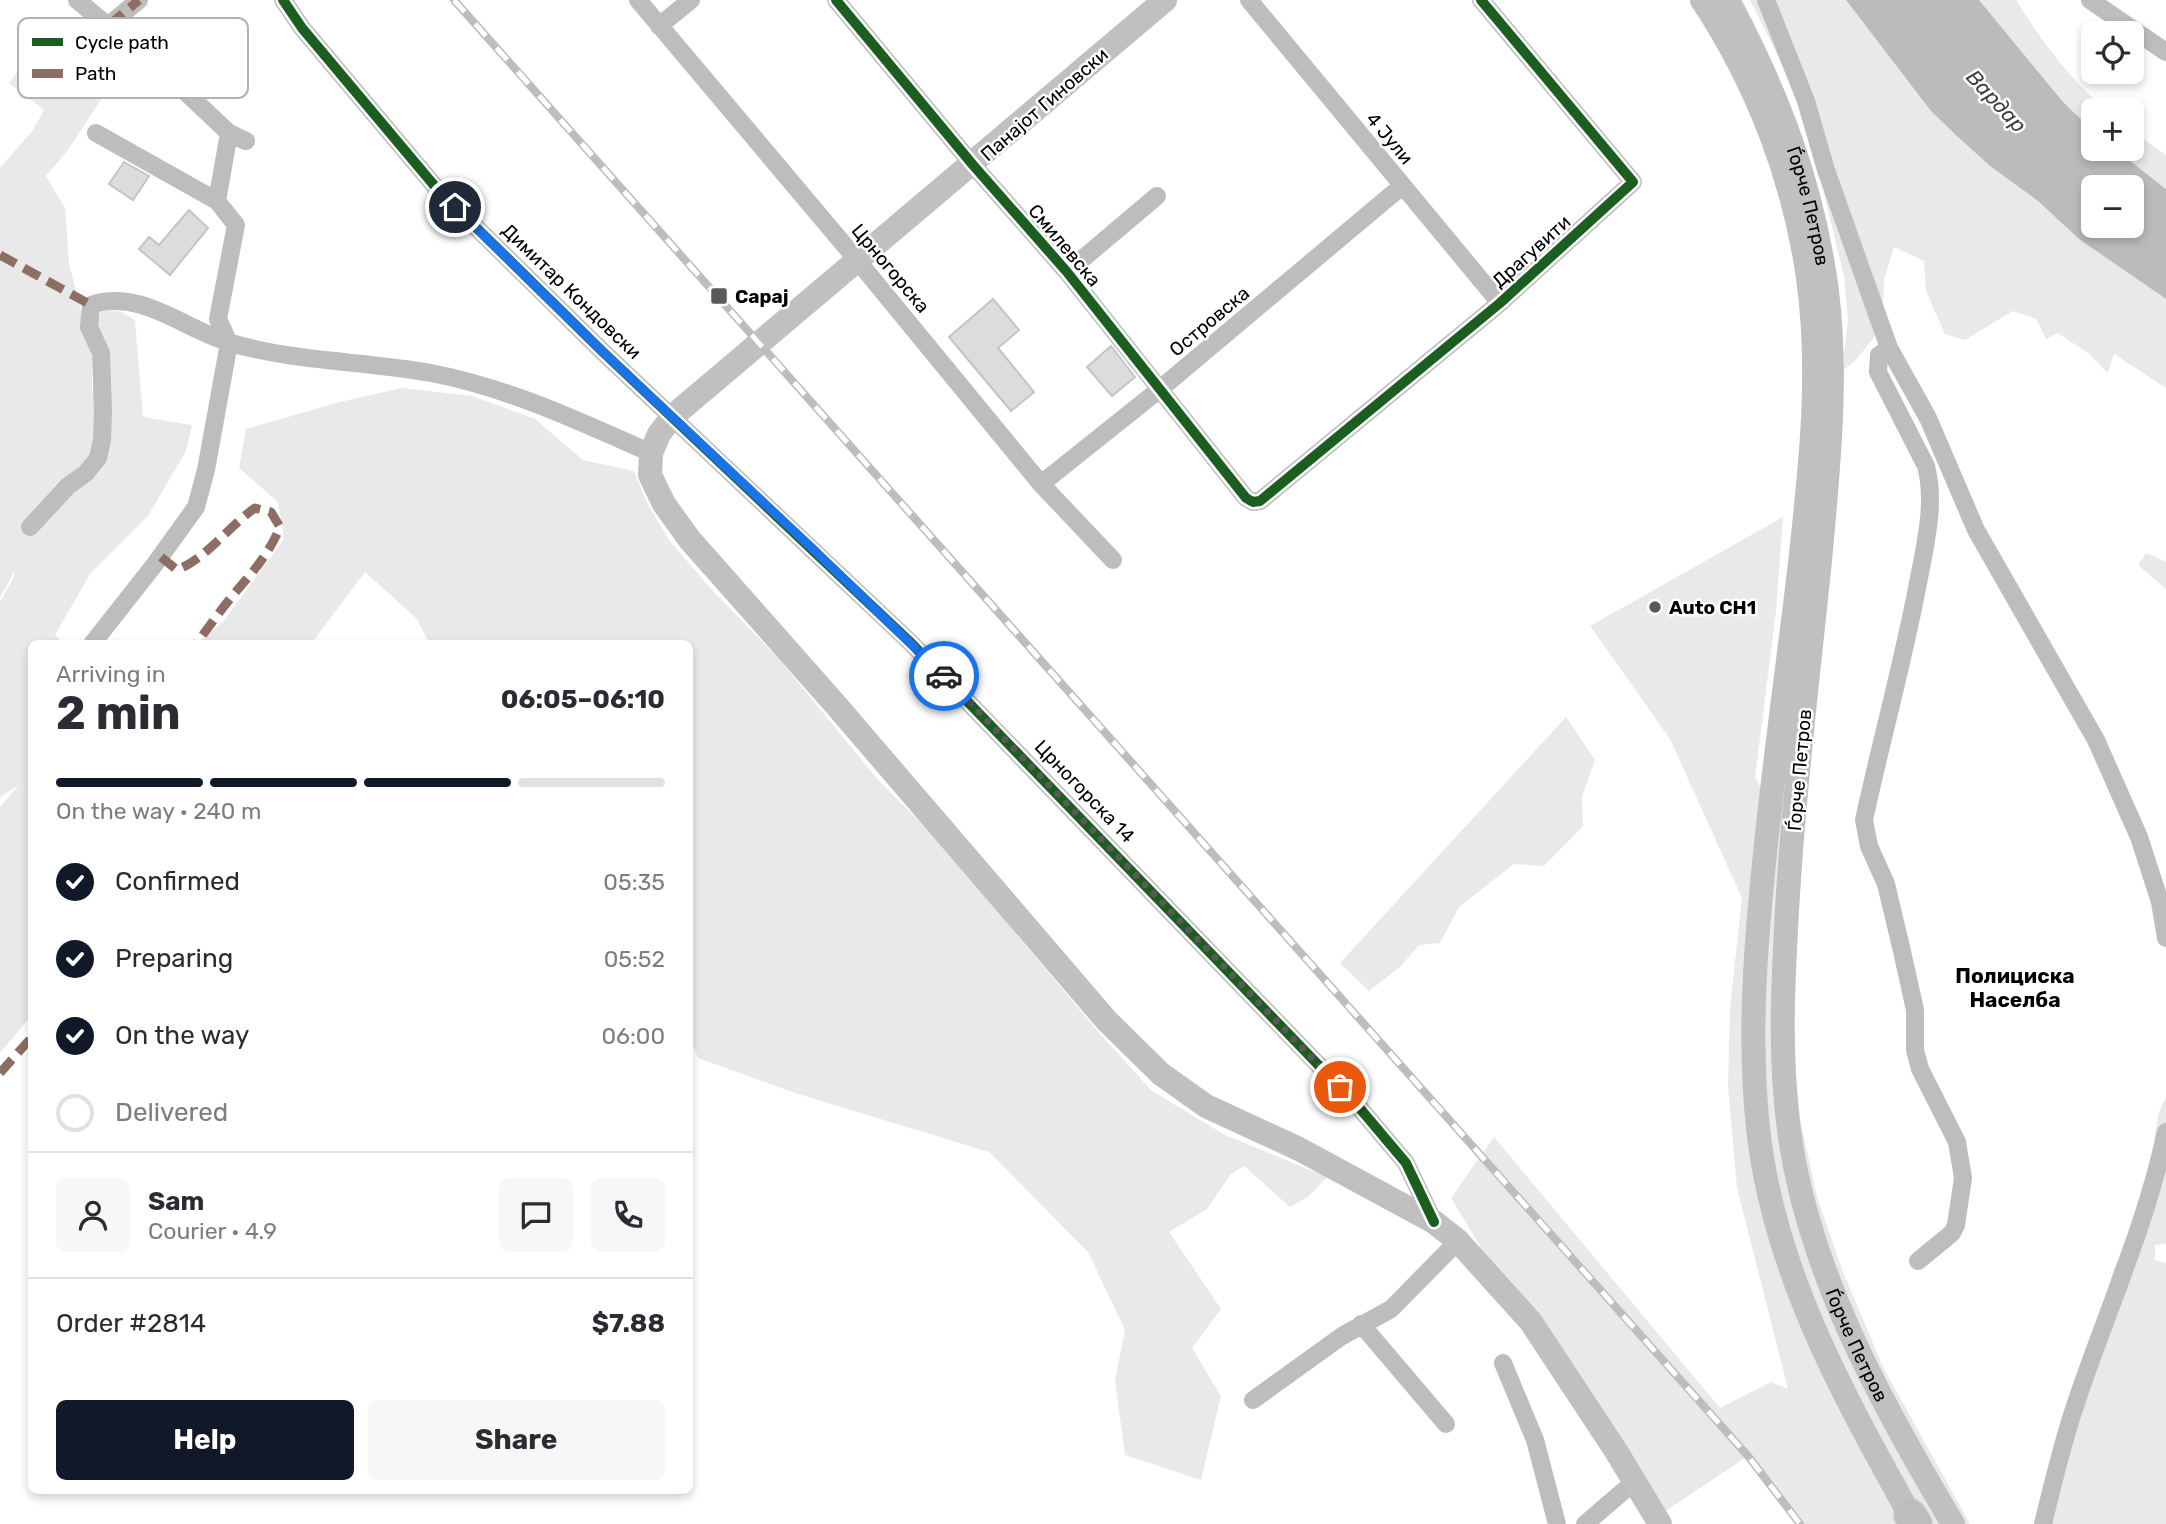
<!DOCTYPE html>
<html lang="en">
<head>
<meta charset="utf-8">
<style>
	body { margin:0; font-family:Rubik,sans-serif; background:#f7f7f7; color:#2b2b33; height:100vh; display:flex; flex-direction:column; font-size:26px; white-space:nowrap }
	* { box-sizing:border-box; margin:0 }
	p { font-size:23px; color:#7c7c81 }
	.icon { flex:none; width:38px; height:38px; fill:none; stroke:currentColor; stroke-width:2; stroke-linecap:round; stroke-linejoin:round }
	.map { position:relative; flex:1; overflow:hidden }
	.drawer { position:absolute; left:28px; top:640px; width:665px; height:854px; display:flex; flex-direction:column; background:#fff; border-radius:10px; box-shadow:0 4px 10px #0003 }
	.drawer>* { flex:none }
	.fabs { position:absolute; left:2081px; top:21px; display:grid; gap:14px }
	.fabs a { display:grid; place-items:center; width:63px; height:63px; border-radius:10px; background:#fff; box-shadow:0 4px 10px #0003; font-size:35px }
	.pin { position:absolute; display:grid; place-items:center; width:60px; height:60px; color:#fff; margin:-30px; border:4px solid #fff; border-radius:50%; box-shadow:0 2px 7px #0007 }
	.courier { position:absolute; display:grid; place-items:center; width:70px; height:70px; margin:-35px; border:5px solid #1a73e8; border-radius:50%; background:#fff; color:#222; box-shadow:0 2px 9px #0007 }
	.overview em { font-style:normal; font-weight:700 }
	.overview div { display:flex; flex-direction:column-reverse }
	.overview { display:flex; align-items:center; justify-content:space-between; height:119px; padding:0 28px }
	h1 { font-size:46px; font-weight:700; line-height:52px }
	.bar { display:grid; grid-template-columns:repeat(4,1fr); gap:10px 7px; align-content:center; height:84px; padding:0 28px }
	.bar i { height:9px; border-radius:5px; background:#e1e1e2 }
	.bar .current { background:#111827 }
	.bar p { grid-column:span 4 }
	.line { display:flex; align-items:center; gap:18px; padding:0 28px; border-top:2px solid #e1e1e2 }
	.line div { flex:1 }
	.round { display:grid; place-items:center; flex:none; width:74px; height:74px; border-radius:10px; background:#f7f7f7 }
	ol { padding:0 28px; list-style:none }
	li { display:flex; align-items:center; gap:21px; height:77px }
	li p { margin-inline-start:auto }
	li .icon { padding:7px; border-radius:50%; background:#111827; color:#fff; stroke-width:4 }
	li:last-child { color:#7c7c81 }
	li i { width:38px; height:38px; border:4px solid #e1e1e2; border-radius:50% }
	.cta { display:flex; gap:14px; margin-top:auto; padding:14px 28px }
	.cta a { flex:1; height:80px; border-radius:10px; background:#111827; color:#fff; font-size:28px; font-weight:700; line-height:80px; text-align:center }
	.cta a+a { background:#f7f7f7; color:#2b2b33 }
	.map>svg:first-child { display:block }
	.green { fill:#e9e9e9 }
	.water { fill:#bbb; fill-rule:evenodd }
	.building { fill:#dcdcdc; stroke:#c4c4c4; stroke-width:2 }
	.lines { fill:none; stroke-linecap:round; stroke-linejoin:round }
	.motorway-casing { stroke:#dbdbdb; stroke-width:35 }
	.minor { stroke:#bdbdbd; stroke-width:18 }
	.secondary { stroke:#c0c0c0; stroke-width:24 }
	.motorway { stroke:#bdbdbd; stroke-width:32 }
	.rail-casing { stroke:#bdbdbd; stroke-width:8 }
	.rail { stroke:#fff; stroke-width:5; stroke-dasharray:16; stroke-linecap:butt }
	.quiet { stroke:#8d6e63; stroke-width:9; stroke-dasharray:18 9; stroke-linecap:butt }
	.cycleway-casing { stroke:#fff; stroke-width:15 }
	.cycleway { stroke:#1b5e20; stroke-width:10 }
	.done { stroke:#595959; stroke-width:7; stroke-dasharray:0 12.6 }
	.route { stroke:#1a73e8; stroke-width:9 }
	.poi-dot { fill:#595959; stroke:#fff; stroke-width:2.5 }
	.labels { text-anchor:middle; stroke-width:5; stroke-linejoin:round; paint-order:stroke }
	.street-label { font-size:19px; fill:#000; stroke:#fff }
	.poi-label { font-size:19px; font-weight:bold; fill:#000; stroke:#fff; text-anchor:start }
	.water-label { font-size:21px; font-style:italic; fill:#3f3f3f; stroke:#fff }
	.neighbourhood-label { font-size:21px; font-weight:bold; fill:#000; stroke:#fff }
	.key { fill:#fff; stroke:#b2b2b2; stroke-width:2 }
	.key-label { font-size:19px; fill:#000 }
</style>
</head>
<body>
<div class="map">
<svg width="2166" height="1524" viewBox="0 0 2166 1524">
	<rect width="100%" height="100%" fill="#fff"/>
	<!-- green -->
	<path class="green" d="M1750 0H1846L1931 110 1990 166 2038 201 2079 239 2166 299V388L2114 354 2108 373 2088 353 2058 333 2046 339 2036 319 2013 311 1965 340 1945 334 1926 291 1924 261 1894 247 1884 280 1882 327 1856 360 1842 371 1848 320 1844 276 1809 132 1781 62Z
		M1979 0H2016C2040 39 2071 81 2106 110H2093V131L2063 102Z
		M101 38 128 58 68 150 46 176 65 208 69 263 92 356V391L109 387 94 326 97 314C113 307 121 311 135 320L143 417 192 425 186 451 148 516 90 574 55 635 64 644H32L31 1016 0 1053V807L19 785 0 797V602L14 577V572L0 598V168L33 130 44 110 9 83 35 48 74 75Z
		M2132 131 2166 155V189L2115 149H2132Z
		M402 388 472 396 535 419 583 460 634 471 646 501 669 540 711 589 780 660 878 780 934 836 1101 1035 1152 1091 1225 1135 1327 1177 1308 1197 1290 1207 1244 1166 1230 1175 1207 1209 1169 1232 1221 1309 1192 1348 1221 1396 1201 1480 1125 1455 1115 1381 1125 1330 1088 1252 989 1152 795 1093 698 1058 690 1037V644H430L416 618 365 572 311 644H196L223 622 284 539 278 502 239 468 246 429 340 402Z
		M1783 517 1776 611 1755 778 1765 794 1807 781 1792 1028 1800 1119 1817 1197 1843 1272 1883 1367 1970 1524H1799L1748 1456 1664 1512 1485 1254 1451 1198 1494 1137 1720 1408 1771 1382 1788 1389 1737 1188 1728 1086 1730 1007 1742 898 1670 739 1590 626Z
		M2146 553 2166 562V589L2138 565Z
		M1566 717 1595 760 1582 796 1583 826 1544 866 1514 864 1459 907 1440 943 1419 945 1400 967 1369 991 1340 963Z
		M2166 1097V1244L2155 1245V1260L2166 1263V1524H2036L2113 1272 2146 1185 2159 1112Z"/>
	<!-- water -->
	<path class="water" d="M1846 0H1979L2063 102 2093 131V149H2115L2166 189V299L2079 239 2038 201 1990 166 1957 136 1931 111ZM2093 187H2132V226H2093Z"/>
	<!-- building -->
	<path class="building" d="M124 162 149 176 133 200 109 184Z
		M189 210 208 228 170 275 139 249 149 237 159 245Z
		M993 299 1019 330 998 348 1034 392 1011 411 949 337Z
		M1111 346 1135 377 1112 396 1087 367Z"/>
	<g class="lines">
		<defs>
			<path id="motorway" d="M1910 1515 1916 1524"/>
		</defs>
		<!-- motorway casing -->
		<use href="#motorway" class="motorway-casing"/>
		<!-- minor -->
		<path class="minor" d="M77 0 177 84 229 133 246 141
			M283 0 302 28 438 190 604 353 911 643 1357 1105 1406 1163 1434 1222
			M638 0 857 260 1041 484 1113 560
			M836 0 973 165 1067 272 1246 498 1253 502 1260 501 1500 303 1633 182 1481 0
			M1249 0 1500 303
			M1766 0 1806 101 1826 170 1889 348 1879 355 1878 372 1926 466C1936 503 1925 546 1918 583 1903 663 1881 741 1864 820L1869 846 1886 884 1901 947 1915 1010V1050L1920 1069 1957 1142 1963 1178 1956 1225 1952 1233 1918 1261
			M2090 0 2166 52
			M109 25 139 0
			M659 26 691 0
			M96 133 217 201
			M1067 272 1157 196
			M1889 348 1928 418 1976 530 2096 740 2139 837 2160 902 2166 938
			M1041 484 1160 389 1402 186
			M30 527 68 486 86 473 98 458 102 440 103 411 101 353 89 327 91 305C141 288 185 330 231 343 296 362 365 361 431 373 509 388 579 421 651 453
			M92 644 155 564 196 507 206 470 229 343 218 319 236 225 217 201 229 133
			M1361 1324 1446 1424
			M1503 1363 1535 1440 1557 1524
			M1253 1400 1342 1336 1391 1309 1458 1241
			M1585 1524 1634 1482
			M2043 1524C2053 1483 2063 1440 2077 1400 2107 1311 2146 1225 2166 1132"/>
		<!-- secondary -->
		<g class="secondary">
			<path d="M1165 0 673 416 659 434 651 453 650 475 664 504 690 540 835 704 1107 1021 1161 1074 1206 1106 1299 1149 1434 1222 1458 1241 1531 1322 1616 1451 1660 1524"/>
			<path d="M1702 0C1757 83 1794 179 1808 278 1821 370 1811 462 1801 554 1790 651 1776 747 1766 844 1756 938 1748 1034 1758 1128 1773 1269 1842 1393 1910 1515"/>
			<path id="s1" d="M1728 0C1778 94 1813 185 1827 291 1838 380 1828 472 1820 561 1808 676 1794 792 1787 909 1783 983 1779 1056 1789 1130 1808 1272 1881 1403 1953 1524"/>
		</g>
		<!-- motorway -->
		<use href="#motorway" class="motorway"/>
		<defs>
			<path id="rail" d="M454 0 1748 1456 1800 1524"/>
		</defs>
		<!-- rail casing -->
		<use href="#rail" class="rail-casing"/>
		<!-- rail -->
		<use href="#rail" class="rail"/>
		<!-- quiet -->
		<path class="quiet" d="M109 25 139 0
			M0 255 91 305
			M161 557 177 570C207 558 229 526 255 508L271 512 280 527C269 554 252 573 233 595 220 611 208 628 196 644
			M0 1073 32 1037"/>
		<defs>
			<path id="cycleway" d="M283 0 302 28 438 190 604 353 911 643 1357 1105 1406 1163 1434 1222
				M836 0 973 165 1067 272 1246 498 1253 502 1260 501 1500 303 1633 182 1481 0"/>
		</defs>
		<!-- cycleway casing -->
		<use href="#cycleway" class="cycleway-casing"/>
		<!-- cycleway -->
		<use href="#cycleway" class="cycleway"/>
	</g>
	<g class="lines">
		<!-- done -->
		<path class="done" d="M944 676 1340 1087"/>
		<!-- route -->
		<path class="route" d="M455 207 604 353 812 548 944 676"/>
	</g>
	<!-- markers -->
	<g class="poi-dot">
		<rect x="710" y="287" width="18" height="18" rx="3.5"/>
		<circle cx="1655" cy="607" r="7"/>
	</g>
	<g class="labels">
		<!-- street labels -->
		<g class="street-label">
			<text transform="translate(1044 104) rotate(-41)" y="7">Панајот Гиновски</text>
			<text transform="translate(1390 138) rotate(50)" y="7">4 Јули</text>
			<text dy="7" stroke="none"><textPath href="#s1" startOffset="222">Ѓорче Петров</textPath></text>
			<text transform="translate(1065 245) rotate(50)" y="7">Смилевска</text>
			<text transform="translate(1531 251) rotate(-42)" y="7">Драгувити</text>
			<text transform="translate(891 268) rotate(50)" y="7">Црногорска</text>
			<text transform="translate(572 291) rotate(44)" y="7">Димитар Кондовски</text>
			<text transform="translate(1209 321) rotate(-40)" y="7">Островска</text>
			<text transform="translate(1799 770) rotate(-85)" y="7">Ѓорче Петров</text>
			<text transform="translate(1085 791) rotate(46)" y="7">Црногорска 14</text>
			<text dy="7" stroke="none"><textPath href="#s1" startOffset="1377">Ѓорче Петров</textPath></text>
		</g>
		<!-- poi labels -->
		<g class="poi-label">
			<text x="735" y="303">Сарај</text>
			<text x="1669" y="614">Auto CH1</text>
		</g>
		<!-- water labels -->
		<g class="water-label">
			<text transform="translate(1996 101) rotate(47)" y="7">Вардар</text>
		</g>
		<!-- neighbourhood labels -->
		<g class="neighbourhood-label">
			<text x="2015" y="983">Полициска<tspan x="2015" dy="24">Населба</tspan></text>
		</g>
	</g>
	<!-- legend -->
	<rect x="18" y="18" width="230" height="80" rx="10" class="key"/>
	<rect x="32" y="38" width="31" height="8" fill="#1b5e20"/>
	<rect x="32" y="69" width="31" height="9" fill="#8d6e63"/>
	<g class="key-label">
		<text x="75" y="49">Cycle path</text>
		<text x="75" y="80">Path</text>
	</g>
</svg>
<div class="fabs">
<a><svg class="icon" aria-label="locate" viewBox="0 0 24 24"><circle cx="12" cy="12" r="6"/><path d="M12 2v4M12 18v4M2 12h4M18 12h4"/></svg></a>
<a>+</a>
<a>−</a>
</div>
<div class="pin" style="left:1340px;top:1087px;background:#ea580c"><svg class="icon" aria-label="bag" viewBox="0 0 24 24"><path d="M5 8h14l-1 12H6zM9 8a3 3 0 0 1 6 0"/></svg></div>
<div class="pin" style="left:455px;top:207px;background:#1f2937"><svg class="icon" aria-label="home" viewBox="0 0 24 24"><path d="M3 11l9-7 9 7M6 9v11h12V9"/></svg></div>
<div class="courier" style="left:944px;top:676px"><svg class="icon" aria-label="car" viewBox="0 0 24 24"><path d="M5 17H2v-5l4-1 3-4h7l3 4 3 1v5h-3M9 17h6M6 11h13"/><circle cx="7" cy="17" r="2"/><circle cx="17" cy="17" r="2"/></svg></div>
<section class="drawer">
<div class="overview"><div><h1>2 min</h1><p>Arriving in</p></div><em>06:05–06:10</em></div>
<div class="bar"><i class="current"></i><i class="current"></i><i class="current"></i><i></i><p>On the way · 240 m</p></div>
<ol>
<li><svg class="icon" aria-label="check" viewBox="0 0 24 24"><path d="M5 12l5 5 9-10"/></svg>Confirmed<p>05:35</p></li>
<li><svg class="icon" aria-label="check" viewBox="0 0 24 24"><path d="M5 12l5 5 9-10"/></svg>Preparing<p>05:52</p></li>
<li><svg class="icon" aria-label="check" viewBox="0 0 24 24"><path d="M5 12l5 5 9-10"/></svg>On the way<p>06:00</p></li>
<li><i></i>Delivered</li>
</ol>
<div class="line" style="height:126px"><a class="round"><svg class="icon" aria-label="person" viewBox="0 0 24 24"><circle cx="12" cy="8" r="4"/><path d="M4 21q1-7 8-7t8 7"/></svg></a><div><b>Sam</b><p>Courier · 4.9</p></div><a class="round"><svg class="icon" aria-label="chat" viewBox="0 0 24 24"><path d="M4 5h16v11H9l-5 4z"/></svg></a><a class="round"><svg class="icon" aria-label="phone" viewBox="0 0 24 24"><path d="M5 4h4l2 5-3 2q2 4 5 5l2-3 5 2v4C11 20 4 13 5 4z"/></svg></a></div>
<div class="line" style="height:91px"><div>Order #2814</div><b>$7.88</b></div>
<div class="cta"><a>Help</a><a>Share</a></div>
</section>
</div>
</body>
</html>
